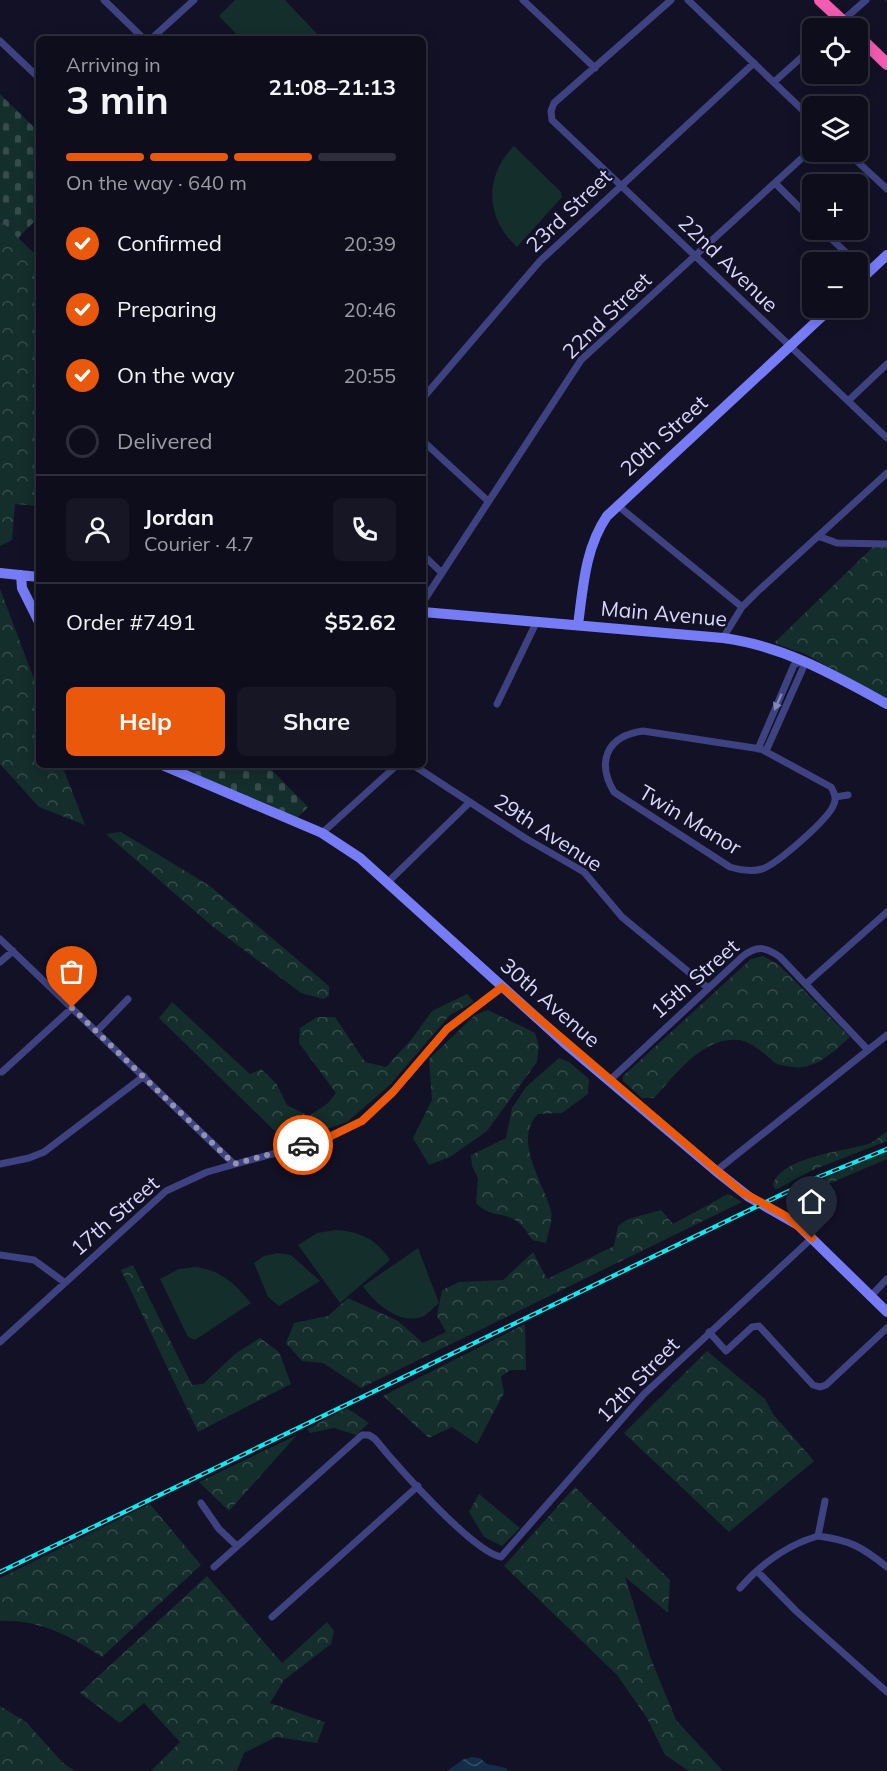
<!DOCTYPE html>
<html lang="en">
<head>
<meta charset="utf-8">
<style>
	body { margin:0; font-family:Mulish,sans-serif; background:#171625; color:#f1f3f6; height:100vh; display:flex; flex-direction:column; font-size:22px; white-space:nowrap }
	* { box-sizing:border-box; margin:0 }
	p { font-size:20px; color:#9b9ca3 }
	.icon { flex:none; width:33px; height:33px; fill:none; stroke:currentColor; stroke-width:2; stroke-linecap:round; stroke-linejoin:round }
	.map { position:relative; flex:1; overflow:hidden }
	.sheet { position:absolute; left:36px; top:36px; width:390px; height:732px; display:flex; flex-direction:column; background:#0e0d1c; border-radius:9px; box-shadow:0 3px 15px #0003,0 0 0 2px #2e2d3b }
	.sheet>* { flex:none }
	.controls { position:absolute; left:802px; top:18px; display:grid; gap:12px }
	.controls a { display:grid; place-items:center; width:66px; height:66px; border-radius:9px; background:#0e0d1c; box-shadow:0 3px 15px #0003,0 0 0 2px #2e2d3b; font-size:30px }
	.pin { position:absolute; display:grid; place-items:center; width:51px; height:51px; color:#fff; margin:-62px -26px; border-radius:50% 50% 50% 0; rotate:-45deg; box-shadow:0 0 6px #0007 }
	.pin .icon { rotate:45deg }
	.courier { position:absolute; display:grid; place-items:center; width:60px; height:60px; margin:-30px; border:4px solid #ea580c; border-radius:50%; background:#fff; color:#222; box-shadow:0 2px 8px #0007 }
	.summary em { font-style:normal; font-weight:700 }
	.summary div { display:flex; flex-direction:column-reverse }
	.summary { display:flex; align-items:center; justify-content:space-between; height:102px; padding:0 30px }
	h1 { font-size:39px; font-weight:700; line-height:45px }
	.bar { display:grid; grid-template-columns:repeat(4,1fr); gap:9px 6px; align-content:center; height:72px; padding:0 30px }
	.bar i { height:8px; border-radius:4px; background:#2e2d3b }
	.bar .active { background:#ea580c }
	.bar p { grid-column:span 4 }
	.line { display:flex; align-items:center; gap:15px; padding:0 30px; border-top:2px solid #2e2d3b }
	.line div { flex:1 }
	.round { display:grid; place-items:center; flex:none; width:63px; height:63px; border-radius:9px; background:#171625 }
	ol { padding:0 30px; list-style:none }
	li { display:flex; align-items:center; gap:18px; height:66px }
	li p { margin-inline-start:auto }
	li .icon { padding:6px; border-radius:50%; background:#ea580c; color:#fff; stroke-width:4 }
	li:last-child { color:#9b9ca3 }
	li i { width:33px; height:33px; border:3px solid #2e2d3b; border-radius:50% }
	.action { display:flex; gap:12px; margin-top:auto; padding:12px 30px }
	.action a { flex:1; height:69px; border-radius:9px; background:#ea580c; color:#fff; font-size:24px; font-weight:700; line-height:69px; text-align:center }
	.action a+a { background:#171625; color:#f1f3f6 }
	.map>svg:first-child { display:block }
	.forest { fill:url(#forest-crowns) }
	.cemetery { fill:url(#cemetery-stones) }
	.pitch { fill:#142e2b }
	.water { fill:url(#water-waves) }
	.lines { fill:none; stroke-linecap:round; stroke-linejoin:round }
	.stream { stroke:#142d4b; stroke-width:2 }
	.street { stroke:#3f4280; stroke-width:7 }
	.secondary { stroke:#767cf5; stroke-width:10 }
	.highway { stroke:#f35cb0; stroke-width:12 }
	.rail-casing { stroke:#12e9ed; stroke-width:4.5 }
	.rail { stroke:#131125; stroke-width:2; stroke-dasharray:7; stroke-linecap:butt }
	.oneway { fill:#8485b8 }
	.done { stroke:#9492b1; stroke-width:6; stroke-dasharray:0 10.8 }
	.route { stroke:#ea580c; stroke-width:8 }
	.labels { text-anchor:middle; stroke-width:4.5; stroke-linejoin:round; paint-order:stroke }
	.street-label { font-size:21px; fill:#d9d7fc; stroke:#131125 }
</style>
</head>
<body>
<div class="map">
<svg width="887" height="1771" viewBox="0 0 887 1771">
	<defs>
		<pattern id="forest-crowns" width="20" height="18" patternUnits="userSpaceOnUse" patternTransform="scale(1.5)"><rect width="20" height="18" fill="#142e2b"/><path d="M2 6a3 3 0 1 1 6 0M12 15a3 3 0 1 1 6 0" fill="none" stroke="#364c4b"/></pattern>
		<pattern id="cemetery-stones" width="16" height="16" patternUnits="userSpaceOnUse" patternTransform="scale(1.5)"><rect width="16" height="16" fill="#142e2b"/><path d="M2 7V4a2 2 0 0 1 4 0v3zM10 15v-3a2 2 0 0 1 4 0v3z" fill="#364c4b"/></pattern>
		<pattern id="water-waves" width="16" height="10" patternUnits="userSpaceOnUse" patternTransform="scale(1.5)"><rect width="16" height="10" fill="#142d4b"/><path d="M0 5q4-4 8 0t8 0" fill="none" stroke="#364b66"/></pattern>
	</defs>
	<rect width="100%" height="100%" fill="#131125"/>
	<!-- forest -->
	<path class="forest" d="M0 220 39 258V506L15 504 12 540 0 546Z
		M887 544V699L805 654 774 643 875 545Z
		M0 589 39 692V765H62L85 825 39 807 0 764Z
		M121 832 210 886 329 986V996L323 999 301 993 212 926 106 834Z
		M763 956 778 964 850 1037C832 1053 813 1073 787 1066 782 1065 777 1065 774 1062 764 1054 753 1042 739 1040 703 1036 676 1074 654 1098H642L623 1081V1076L751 959Z
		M467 994 474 1002 450 1015 390 1085 347 1122 287 1143 159 1018 172 1002 250 1074 261 1069 276 1083 287 1105 309 1116 328 1103 336 1093 299 1043 300 1028 317 1017H335L365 1062 386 1067 411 1040 432 1011Z
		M488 1010 535 1033 539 1046 537 1062 487 1131 450 1157 429 1165 413 1138 432 1100 429 1059 475 1015Z
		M559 1058 569 1062 589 1079 588 1094 562 1113 538 1114C512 1140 544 1183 551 1211 553 1220 548 1234 546 1243L532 1240C511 1203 496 1224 476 1203L478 1178 472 1166 471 1155 506 1138 512 1108 526 1087Z
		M887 1131V1141L815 1169 779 1188 775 1189 773 1185C780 1157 845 1151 868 1144 875 1142 881 1135 887 1131Z
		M887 1151V1159L805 1194 803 1188Z
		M728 1194 742 1202 361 1388 323 1363 302 1361 286 1343 294 1323 328 1316 348 1298 398 1321 423 1343 446 1332 437 1316 442 1290 459 1282 503 1280 533 1252 547 1279 614 1246 618 1226 628 1219 661 1210 673 1224Z
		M133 1265 192 1385 203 1384 235 1354 260 1338 279 1352 291 1384 198 1432 121 1270Z
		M525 1324 526 1370H511L501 1376 504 1393 477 1444 452 1427 429 1438 383 1396Z
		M707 1351 765 1399 773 1414 814 1461 729 1532 624 1433Z
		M347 1408 369 1423 356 1435 334 1428 310 1433 307 1429Z
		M297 1435 229 1511 199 1482Z
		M575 1487 670 1580 668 1613 625 1577 651 1659 676 1720 723 1771H689L665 1755 647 1718 617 1675 504 1566Z
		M479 1494 520 1528 502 1546 484 1537 469 1512Z
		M150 1504 201 1565 102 1657C71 1636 38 1619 0 1621V1578Z
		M207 1576 282 1663 327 1622 334 1631 331 1644 284 1680 270 1703 325 1722 317 1743 276 1737 244 1753 237 1771H151L180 1742 144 1703 120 1723 80 1693Z
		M0 1706 26 1722 63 1763 75 1771H0Z"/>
	<!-- cemetery -->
	<path class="cemetery" d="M0 94 39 132V217L18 238 0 220Z
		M175 765H267L308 807 297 818Z"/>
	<!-- pitch -->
	<path class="pitch" d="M235 0H285L322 39H241L219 16Z
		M514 146 561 192 562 197 517 247C485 218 484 176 514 146Z
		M336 1230C359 1231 378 1240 390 1260L340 1303 298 1245 317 1233Z
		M418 1248 439 1303C434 1307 429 1313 424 1316 402 1327 374 1303 363 1286Z
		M277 1253 291 1255 320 1281 279 1306 268 1297 254 1263 264 1256Z
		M195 1267C221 1270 234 1283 251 1303L195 1340 188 1337 160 1279 179 1269Z"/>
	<!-- water -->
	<path class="water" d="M472 1757 480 1758 487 1764 506 1768 508 1771H447L464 1759Z"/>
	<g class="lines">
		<!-- stream -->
		<path class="stream" d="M886 0 887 1"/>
		<!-- street -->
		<path class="street" d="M104 0 144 39
			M523 0 595 68
			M671 0 554 103 551 111 552 120 887 438
			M688 0 813 120
			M834 28 866 0
			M151 39 194 0
			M0 41 39 78
			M774 82 813 47
			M847 152 887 189
			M775 183 813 221
			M822 230 856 262
			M423 398 540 261 754 63
			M848 401 887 364
			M423 441 488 501
			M617 505 742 607
			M818 536 837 543 887 544
			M423 555 442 573
			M423 602 581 360 813 148
			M723 638 742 607 757 592 887 473
			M497 704 536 623
			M643 731 761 749 831 787C834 792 837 798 834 804 829 819 777 864 762 869 751 872 740 870 730 867L614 792C596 761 607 736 643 731Z
			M758 749 794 665 803 660
			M766 751 803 668V660
			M413 765 525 838 584 872 622 917 708 988
			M835 797 848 795
			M322 833 397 765
			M388 882 470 802
			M0 939 234 1164
			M0 962 13 951
			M807 983 887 912
			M97 1031 128 999
			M2 1072 72 1008
			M609 1081 743 956C758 945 766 947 780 957L868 1050
			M0 1164 29 1158 44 1152 144 1076
			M716 1171 887 1035
			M0 1255 34 1260 64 1282
			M870 1297 887 1279
			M709 1332 726 1351 752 1327 759 1326 813 1385 820 1387 826 1385 887 1328
			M0 1342 166 1191 207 1172 323 1140 362 1121 393 1092 447 1029 502 987
			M201 1503 219 1529 237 1546
			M818 1536C850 1540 862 1547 887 1567
			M214 1567 362 1435H369L375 1439C396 1465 472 1551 501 1557L644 1394 812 1238
			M757 1571 796 1611 887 1692
			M740 1588C761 1564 787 1545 818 1536L825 1501
			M272 1617 418 1486"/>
		<!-- secondary -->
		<path class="secondary" d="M858 282 887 255
			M0 573 39 577
			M21 575 22 588 39 622
			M423 612 723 638C784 646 834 675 887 704
			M578 625C583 588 585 548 607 516L831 308
			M162 765 322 833 360 858 568 1046 716 1171 749 1197 798 1225 887 1312"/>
		<!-- highway -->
		<path class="highway" d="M820 0 850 28
			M858 36 887 64"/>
		<defs>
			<path id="rail" d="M0 1572 816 1178 887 1149"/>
		</defs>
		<!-- rail casing -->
		<use href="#rail" class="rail-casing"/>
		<!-- rail -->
		<use href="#rail" class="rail"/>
	</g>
	<!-- one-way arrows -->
	<defs><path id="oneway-solid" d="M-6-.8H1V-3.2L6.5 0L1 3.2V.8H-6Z" transform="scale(1.5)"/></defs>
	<use class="oneway" href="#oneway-solid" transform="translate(778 702) rotate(114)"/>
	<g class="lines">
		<!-- done -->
		<path class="done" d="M72 1008 234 1164 303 1145"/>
		<!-- route -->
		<path class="route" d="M303 1145 323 1140 362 1121 393 1092 447 1029 502 987 742 1192 786 1216 812 1238"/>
	</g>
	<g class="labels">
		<!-- street labels -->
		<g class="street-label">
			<text transform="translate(569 211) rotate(-44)" y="7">23rd Street</text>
			<text transform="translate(728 264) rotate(44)" y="7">22nd Avenue</text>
			<text transform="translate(607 316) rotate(-44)" y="7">22nd Street</text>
			<text transform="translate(664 436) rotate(-42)" y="7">20th Street</text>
			<text transform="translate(664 614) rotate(5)" y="7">Main Avenue</text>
			<text transform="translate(690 820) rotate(31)" y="7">Twin Manor</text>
			<text transform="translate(548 833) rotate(33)" y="7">29th Avenue</text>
			<text transform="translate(695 979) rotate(-41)" y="7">15th Street</text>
			<text transform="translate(550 1003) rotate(41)" y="7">30th Avenue</text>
			<text transform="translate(115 1216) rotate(-41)" y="7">17th Street</text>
			<text transform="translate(638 1380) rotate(-46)" y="7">12th Street</text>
		</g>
	</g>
</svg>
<div class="controls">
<a><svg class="icon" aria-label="locate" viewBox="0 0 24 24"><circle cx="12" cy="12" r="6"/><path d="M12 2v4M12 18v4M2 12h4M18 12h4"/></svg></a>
<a><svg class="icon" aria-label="layers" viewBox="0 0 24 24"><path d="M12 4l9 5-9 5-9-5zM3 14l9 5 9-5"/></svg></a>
<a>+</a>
<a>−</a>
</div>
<div class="pin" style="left:72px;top:1008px;background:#ea580c"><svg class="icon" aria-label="bag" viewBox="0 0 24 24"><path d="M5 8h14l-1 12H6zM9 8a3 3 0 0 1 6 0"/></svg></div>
<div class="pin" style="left:812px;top:1238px;background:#1f2937"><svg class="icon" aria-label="home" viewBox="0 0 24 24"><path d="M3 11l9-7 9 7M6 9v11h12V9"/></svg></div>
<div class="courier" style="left:303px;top:1145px"><svg class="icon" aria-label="car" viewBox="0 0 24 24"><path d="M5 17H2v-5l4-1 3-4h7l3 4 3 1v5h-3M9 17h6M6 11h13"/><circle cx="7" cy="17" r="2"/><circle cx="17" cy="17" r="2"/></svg></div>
<section class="sheet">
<div class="summary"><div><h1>3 min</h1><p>Arriving in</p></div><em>21:08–21:13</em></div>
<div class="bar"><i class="active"></i><i class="active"></i><i class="active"></i><i></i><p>On the way · 640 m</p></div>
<ol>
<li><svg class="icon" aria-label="check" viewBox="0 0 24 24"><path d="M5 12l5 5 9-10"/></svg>Confirmed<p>20:39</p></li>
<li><svg class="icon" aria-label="check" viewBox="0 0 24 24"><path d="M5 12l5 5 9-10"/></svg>Preparing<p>20:46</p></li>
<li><svg class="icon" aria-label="check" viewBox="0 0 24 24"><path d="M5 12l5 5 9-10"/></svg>On the way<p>20:55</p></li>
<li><i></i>Delivered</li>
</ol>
<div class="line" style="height:108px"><a class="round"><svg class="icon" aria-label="person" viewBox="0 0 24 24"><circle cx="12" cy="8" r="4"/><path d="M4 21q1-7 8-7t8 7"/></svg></a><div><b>Jordan</b><p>Courier · 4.7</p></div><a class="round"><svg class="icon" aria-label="phone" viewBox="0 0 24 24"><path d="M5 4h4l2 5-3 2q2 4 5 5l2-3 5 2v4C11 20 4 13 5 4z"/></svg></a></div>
<div class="line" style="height:78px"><div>Order #7491</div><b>$52.62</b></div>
<div class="action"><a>Help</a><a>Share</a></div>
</section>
</div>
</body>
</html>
